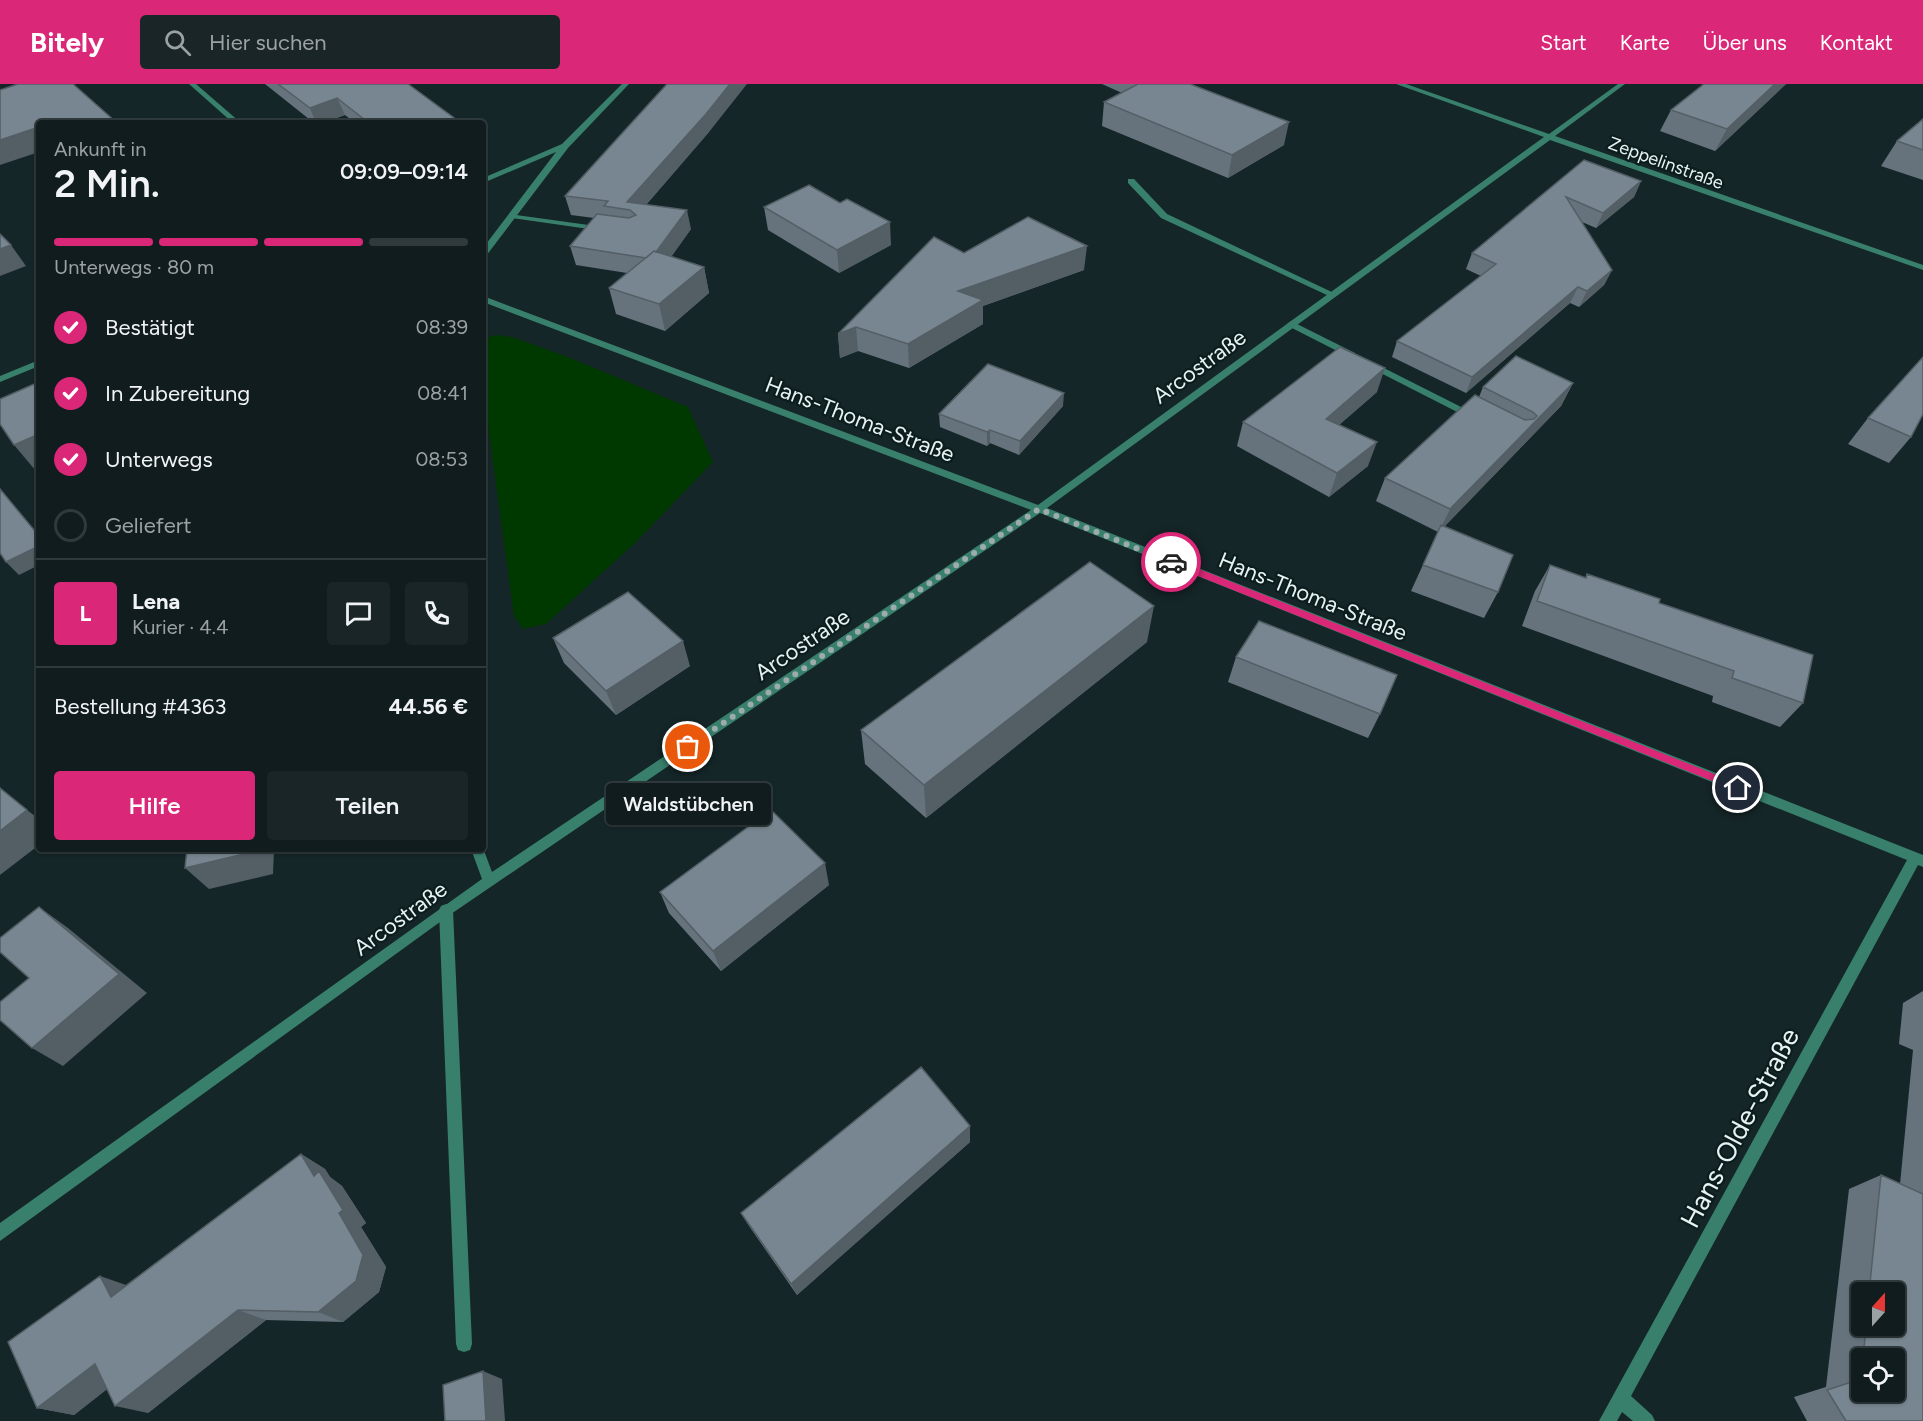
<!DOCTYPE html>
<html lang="de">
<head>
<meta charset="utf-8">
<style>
	body { margin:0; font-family:Figtree,sans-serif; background:#192527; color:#f1f3f6; height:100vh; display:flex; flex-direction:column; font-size:22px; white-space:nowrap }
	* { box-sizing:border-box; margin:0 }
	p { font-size:20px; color:#9ca1a4 }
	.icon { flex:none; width:33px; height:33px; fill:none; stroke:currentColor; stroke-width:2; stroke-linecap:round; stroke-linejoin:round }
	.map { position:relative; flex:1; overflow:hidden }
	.sheet { position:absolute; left:36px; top:36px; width:450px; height:732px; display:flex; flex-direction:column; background:#101c1e; border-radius:6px; box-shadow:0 2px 4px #0004,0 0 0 2px #303a3c }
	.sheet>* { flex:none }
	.needle { width:39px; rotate:21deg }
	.fabs { position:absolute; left:1851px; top:1198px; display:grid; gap:12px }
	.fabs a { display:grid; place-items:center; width:54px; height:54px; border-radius:6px; background:#101c1e; box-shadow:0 2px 4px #0004,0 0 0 2px #303a3c; font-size:30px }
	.pin { position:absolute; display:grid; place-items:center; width:51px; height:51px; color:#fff; margin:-26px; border:3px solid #fff; border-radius:50%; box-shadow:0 2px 6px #0007 }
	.courier { position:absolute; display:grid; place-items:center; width:60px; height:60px; margin:-30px; border:4px solid #db2777; border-radius:50%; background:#fff; color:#222; box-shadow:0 2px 8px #0007 }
	.bubble { position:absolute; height:42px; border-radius:6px; background:#101c1e; box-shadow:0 2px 4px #0004,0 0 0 2px #303a3c; font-size:20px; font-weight:600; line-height:42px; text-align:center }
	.overview em { font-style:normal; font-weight:600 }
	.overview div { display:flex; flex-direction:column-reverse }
	.overview { display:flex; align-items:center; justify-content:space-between; height:102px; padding:0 18px }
	h1 { font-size:39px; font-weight:600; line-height:45px }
	.bar { display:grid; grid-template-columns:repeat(4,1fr); gap:9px 6px; align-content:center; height:72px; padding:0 18px }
	.bar i { height:8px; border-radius:4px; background:#303a3c }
	.bar .on { background:#db2777 }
	.bar p { grid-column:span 4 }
	.line { display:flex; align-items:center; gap:15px; padding:0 18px; border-top:2px solid #303a3c }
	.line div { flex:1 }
	.round { display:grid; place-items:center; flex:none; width:63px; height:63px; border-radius:6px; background:#192527 }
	ol { padding:0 18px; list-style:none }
	li { display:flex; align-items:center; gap:18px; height:66px }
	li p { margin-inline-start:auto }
	li .icon { padding:6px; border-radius:50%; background:#db2777; color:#fff; stroke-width:4 }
	li:last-child { color:#9ca1a4 }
	li i { width:33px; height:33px; border:3px solid #303a3c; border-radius:50% }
	.action { display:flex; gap:12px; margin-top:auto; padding:12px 18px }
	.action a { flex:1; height:69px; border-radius:6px; background:#db2777; color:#fff; font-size:24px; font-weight:600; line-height:69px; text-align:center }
	.action a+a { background:#192527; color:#f1f3f6 }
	header { display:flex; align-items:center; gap:36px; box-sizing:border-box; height:84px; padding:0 30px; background:#db2777; color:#fff }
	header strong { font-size:28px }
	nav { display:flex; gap:33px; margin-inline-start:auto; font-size:21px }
	.search { width:420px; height:54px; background:#192527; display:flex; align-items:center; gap:15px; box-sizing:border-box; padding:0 21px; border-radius:6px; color:#9ca1a4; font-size:22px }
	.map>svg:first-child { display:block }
	.green { fill:#003900 }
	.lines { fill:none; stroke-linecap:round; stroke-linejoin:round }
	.lane { fill:#38806c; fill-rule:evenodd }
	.street { fill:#38806c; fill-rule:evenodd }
	.wall { fill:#66737c; fill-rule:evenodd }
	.shaded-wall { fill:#535e65 }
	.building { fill:#778690; stroke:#535e65; stroke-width:1.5 }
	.route { fill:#db2777 }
	.done { stroke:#9eabac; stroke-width:6; stroke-dasharray:0 10.8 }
	.labels { text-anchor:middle; stroke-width:4.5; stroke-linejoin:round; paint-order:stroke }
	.far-street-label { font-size:18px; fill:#e7f2f3; stroke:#0c1d1e }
	.street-label { font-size:22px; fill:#e7f2f3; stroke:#0c1d1e }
	.near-street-label { font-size:27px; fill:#e7f2f3; stroke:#0c1d1e }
</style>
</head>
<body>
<header>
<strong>Bitely</strong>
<div class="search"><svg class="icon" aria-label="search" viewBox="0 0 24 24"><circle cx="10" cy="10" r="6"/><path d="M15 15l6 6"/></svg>Hier suchen</div>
<nav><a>Start</a><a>Karte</a><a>Über uns</a><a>Kontakt</a></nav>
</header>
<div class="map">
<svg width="1923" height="1337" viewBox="0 0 1923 1337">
	<rect width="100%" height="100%" fill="#152628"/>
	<!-- green -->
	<path class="green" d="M496 251 512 253 568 273 688 323 713 378 636 458 546 540 523 545 514 532 483 305V255Z"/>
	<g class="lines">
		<!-- lane -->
		<path class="lane" d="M1128 95H1134L1167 130 1336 210 1329 212 1161 134 1128 99Z
			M509 130 603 143 607 145 603 147 512 134H509Z
			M1291 237 1355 269 1356 271 1352 274 1349 273 1288 242 1287 240Z
			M1370 277 1475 330 1477 332 1472 335 1469 334 1367 282V278Z
			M446 820 451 822 453 826 472 1260 470 1266 464 1268 458 1266 456 1260 439 826 441 822Z"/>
		<!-- street -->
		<path class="street" d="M189 0H196L241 39H233Z
			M622 0H629L568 64 486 172H483V164L556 68 483 99V94L562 60Z
			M1396 0H1406L1549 50 1618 0H1625L1555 52 1923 181V186L1550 56 1047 424 1923 771V783L1918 781 1631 1312 1652 1331 1655 1337H1633L1622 1328 1617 1337H1599L1907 776 1040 429 451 830 0 1157V1139L482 795 471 765 483 764 492 788 1031 426 483 218V212L1038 421 1544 53Z
			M39 276V282L0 298V292Z"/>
	</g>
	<!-- wall -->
	<path class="wall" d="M265 0H408L461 39H355L345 31 322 39H314Z
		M1102 0H1190L1284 61 1228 94 1102 42 1104 18 1122 9Z
		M1704 0H1786L1715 67 1660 47 1671 26Z
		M1923 35V96L1881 82 1897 57Z
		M709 48 646 121 691 145 671 173 704 183 709 209 665 247 616 230 609 204 627 189 576 181 570 162 594 134 571 131 565 112Z
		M1584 76 1641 97 1634 113 1596 144 1582 138 1612 186 1604 201 1579 223 1570 219 1466 309 1392 273 1397 257 1481 192 1466 185 1472 169Z
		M764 123 891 161 839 189 768 146Z
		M964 169 1084 186 983 222V240L909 284 858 267 840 274 838 250Z
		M1573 299 1561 322 1445 442 1498 508 1484 534 1411 507 1438 448 1376 417 1385 394 1479 313 1483 303Z
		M1377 308 1339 341 1368 382 1329 413 1237 362 1243 338Z
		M1063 322 1019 371 990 359 987 362 940 343 939 330Z
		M1868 334 1911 353 1889 379 1848 360Z
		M1550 481 1585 494 1587 490 1659 519 1803 619 1780 643 1712 618 1713 612 1522 542 1535 507Z
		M553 554 690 582 616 631 564 579Z
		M1147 558 926 734 865 680 861 646Z
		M1236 573 1380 630 1368 654 1228 598Z
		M829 801 721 887 669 829 660 808Z
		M1923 907V1337H1807L1794 1313 1826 1303 1849 1105 1881 1091 1900 1100 1913 966 1899 960 1903 919ZM1862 1209H1894V1242H1862ZM1862 1275H1894L1862 1308Z
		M970 1042V1058L797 1211 749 1142 741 1129Z
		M301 1070 325 1085 330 1093 342 1102 366 1139 361 1143 386 1183 379 1208 343 1238 266 1236 148 1329 107 1305 74 1331 37 1324 126 1201Z"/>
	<!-- shaded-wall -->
	<path class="shaded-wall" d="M730 0H747L709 48 636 132 627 118Z
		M1775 0H1786L1715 67 1727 45Z
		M337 14 345 31 322 39H316L310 24Z
		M1289 38 1284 61 1228 94 1232 71Z
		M39 43V68L0 81V56Z
		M1641 97 1634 113 1596 144 1603 129Z
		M687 126 691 145 656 194 652 175Z
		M890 138 891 161 839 189 837 166Z
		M11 161 26 182 0 192V165Z
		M1087 162 1084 186 983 222V240L909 284 908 260 958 207Z
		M704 183 709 209 665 247 659 220Z
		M1612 186 1604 201 1579 223 1587 207Z
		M1578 203 1570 219 1466 309 1472 293Z
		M856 243 858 267 840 274 838 250Z
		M1385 284 1377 308 1318 359 1326 335Z
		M1573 299 1561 322 1439 448 1450 425Z
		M1064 309 1063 322 1019 371 1020 357Z
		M990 346V359L987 362V348Z
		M39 350V386L36 387 14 361Z
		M1377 358 1368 382 1329 413 1337 389Z
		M39 462V481L19 491 6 478Z
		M1154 522 1147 558 926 734 924 701Z
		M683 557 690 582 616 631 606 607Z
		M27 726 39 735V761L0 791V747Z
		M252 765H274L273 790 209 805 185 784Z
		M825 779 829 801 721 887 713 867Z
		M39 823 68 844 147 909 63 982 32 964Z
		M970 1042V1058L797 1211 791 1200Z
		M301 1070 325 1085 330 1093 342 1102 366 1139 361 1143 386 1183 379 1208 343 1238 318 1228 314 1092Z
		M100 1192 132 1203 111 1213Z
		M238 1226 266 1236 148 1329 115 1322Z
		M95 1280 129 1288 74 1331 37 1324Z
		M483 1287 502 1295 505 1337H486Z"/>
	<!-- building -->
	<path class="building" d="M18 0H73L116 38 112 39H39V43L0 56V6Z
		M278 0H408L461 39H369L337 14 310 24Z
		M667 0H730L706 30 627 118 687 126 656 168 654 167 646 174 570 162 597 130 629 134 636 131 630 126 604 122 608 117 565 112Z
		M1138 0H1190L1289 38 1232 71 1104 18Z
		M1704 0H1775L1727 45 1671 26Z
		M1923 35V66L1897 57Z
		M1584 76 1641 97 1603 129 1566 113 1612 186 1587 207 1578 203 1472 293 1397 257 1496 180 1472 169Z
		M809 101 840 119 847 115 890 138 837 166 764 123Z
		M1028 133 1087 162 958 207 983 216 908 260 856 243 838 250 934 153 964 169Z
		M0 150 11 161 0 165Z
		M654 167 704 183 659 220 609 204Z
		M1340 263 1385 284 1326 335 1377 358 1337 389 1243 338Z
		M1516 272 1573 299 1450 425 1385 394 1475 311 1525 336 1534 335 1537 332 1533 328 1483 303Z
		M1923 273V330L1911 353 1868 334Z
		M988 280 1064 309 1020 357 990 346 987 348 939 330Z
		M39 298V350L14 361 0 340V315Z
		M0 405 39 452V462L6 478 0 469Z
		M1441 441 1513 471 1498 508 1423 481Z
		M1090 478 1154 522 924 701 861 646Z
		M1550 481 1586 494 1587 490 1660 515 1659 519 1813 571 1803 619 1732 594 1734 587 1537 517Z
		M628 508 683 557 606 607 553 554Z
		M1259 537 1397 591 1380 630 1236 573Z
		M0 704 27 726 0 747Z
		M771 726 825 779 713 867 660 808Z
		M187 765H252V768L185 784Z
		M39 823 119 890 32 964 0 936V918L29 894 0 868V854Z
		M921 983 970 1042 791 1200 741 1129Z
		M301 1070 314 1092 319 1087 343 1126 339 1129 363 1171 356 1197 318 1228 238 1226 115 1322 95 1280 37 1324 8 1258 100 1192 111 1213Z
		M1881 1091 1923 1110V1337H1846L1827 1306 1861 1295 1862 1288V1308H1894V1275H1863L1866 1242H1894V1209H1869Z
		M483 1287 486 1337H445L443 1301Z"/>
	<!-- route -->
	<path class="route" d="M1168 475H1174L1742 701 1743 704 1738 708 1735 706 1168 480Z"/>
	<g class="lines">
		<!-- done -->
		<path class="done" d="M688 663 1039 425 1171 478"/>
	</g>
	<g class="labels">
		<!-- far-street labels -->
		<g class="far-street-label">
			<text transform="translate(1666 79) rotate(20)" y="6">Zeppelinstraße</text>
		</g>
		<!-- street labels -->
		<g class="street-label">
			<text transform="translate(1199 282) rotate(-36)" y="8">Arcostraße</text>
			<text transform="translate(860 335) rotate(21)" y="8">Hans-Thoma-Straße</text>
			<text transform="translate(1313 512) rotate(22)" y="8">Hans-Thoma-Straße</text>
			<text transform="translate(802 560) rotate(-34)" y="8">Arcostraße</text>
			<text transform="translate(400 834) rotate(-36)" y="8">Arcostraße</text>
		</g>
		<!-- near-street labels -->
		<g class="near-street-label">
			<text transform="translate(1740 1044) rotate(-62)" y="9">Hans-Olde-Straße</text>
		</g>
	</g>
</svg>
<div class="fabs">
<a><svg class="needle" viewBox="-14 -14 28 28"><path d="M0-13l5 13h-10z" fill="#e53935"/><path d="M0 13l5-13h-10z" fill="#9ca1a4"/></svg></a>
<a><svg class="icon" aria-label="locate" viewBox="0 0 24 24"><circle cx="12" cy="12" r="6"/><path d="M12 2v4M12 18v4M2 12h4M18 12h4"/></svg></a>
</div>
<div class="pin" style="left:688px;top:663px;background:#ea580c"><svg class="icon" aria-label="bag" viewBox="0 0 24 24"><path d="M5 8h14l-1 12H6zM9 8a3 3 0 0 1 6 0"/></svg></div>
<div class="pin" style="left:1738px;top:704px;background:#1f2937"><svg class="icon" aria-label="home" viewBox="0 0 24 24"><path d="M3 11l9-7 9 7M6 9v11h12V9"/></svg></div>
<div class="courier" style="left:1171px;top:478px"><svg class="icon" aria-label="car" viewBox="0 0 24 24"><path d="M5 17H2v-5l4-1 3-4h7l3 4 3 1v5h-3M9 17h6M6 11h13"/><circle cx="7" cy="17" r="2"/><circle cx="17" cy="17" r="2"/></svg></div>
<div class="bubble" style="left:606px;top:699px;width:165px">Waldstübchen</div>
<section class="sheet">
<div class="overview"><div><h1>2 Min.</h1><p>Ankunft in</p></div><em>09:09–09:14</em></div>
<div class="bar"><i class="on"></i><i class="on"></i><i class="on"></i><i></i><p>Unterwegs · 80 m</p></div>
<ol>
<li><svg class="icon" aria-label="check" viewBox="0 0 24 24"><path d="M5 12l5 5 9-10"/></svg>Bestätigt<p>08:39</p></li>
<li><svg class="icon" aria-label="check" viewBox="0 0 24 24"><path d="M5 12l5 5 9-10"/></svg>In Zubereitung<p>08:41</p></li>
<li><svg class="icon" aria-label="check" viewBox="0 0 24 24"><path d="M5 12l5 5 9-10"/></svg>Unterwegs<p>08:53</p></li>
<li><i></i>Geliefert</li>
</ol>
<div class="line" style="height:108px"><b class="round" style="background:#db2777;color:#fff">L</b><div><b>Lena</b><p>Kurier · 4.4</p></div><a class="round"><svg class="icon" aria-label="chat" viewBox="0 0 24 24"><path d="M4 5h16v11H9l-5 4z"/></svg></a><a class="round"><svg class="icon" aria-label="phone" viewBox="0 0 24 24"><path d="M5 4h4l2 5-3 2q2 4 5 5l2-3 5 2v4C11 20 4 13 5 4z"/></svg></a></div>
<div class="line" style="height:78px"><div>Bestellung #4363</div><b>44.56 €</b></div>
<div class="action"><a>Hilfe</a><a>Teilen</a></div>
</section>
</div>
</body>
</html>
